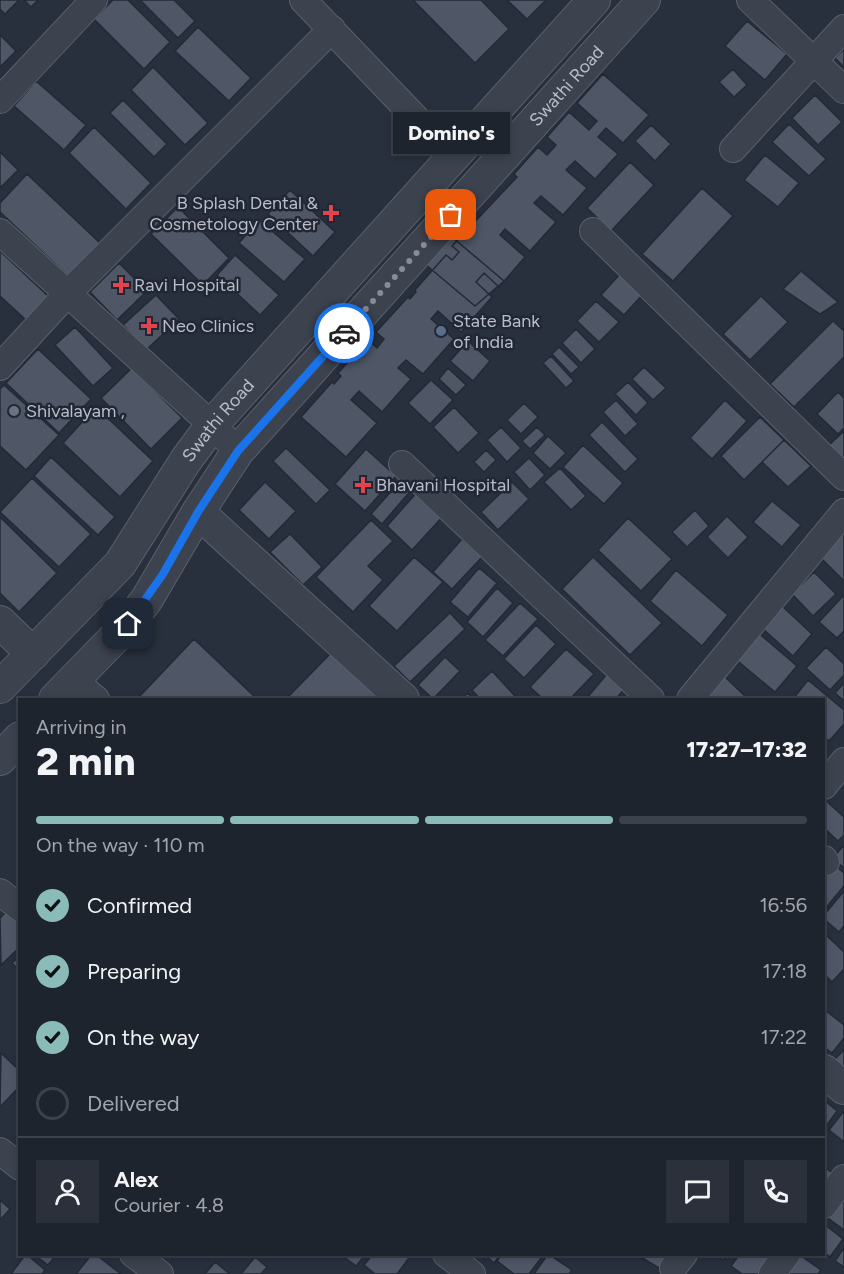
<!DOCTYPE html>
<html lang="en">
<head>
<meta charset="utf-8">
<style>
	body { margin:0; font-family:Figtree,sans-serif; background:#2b303a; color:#f1f3f6; height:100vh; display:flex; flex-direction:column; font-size:22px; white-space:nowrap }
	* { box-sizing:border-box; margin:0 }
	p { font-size:20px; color:#a1a4aa }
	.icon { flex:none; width:33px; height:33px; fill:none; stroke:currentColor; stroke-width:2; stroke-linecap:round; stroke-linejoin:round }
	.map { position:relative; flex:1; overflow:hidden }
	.sheet { position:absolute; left:18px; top:698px; width:807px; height:558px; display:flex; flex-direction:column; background:#1e242e; border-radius:0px; box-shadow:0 3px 9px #0003,0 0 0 2px #3c414a }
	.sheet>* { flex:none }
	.pin { position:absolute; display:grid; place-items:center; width:51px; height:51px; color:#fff; margin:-26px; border-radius:12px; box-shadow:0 3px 9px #0006 }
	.courier { position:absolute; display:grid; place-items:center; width:60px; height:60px; margin:-30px; border:4px solid #1a73e8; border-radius:50%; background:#fff; color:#222; box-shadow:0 2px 8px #0007 }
	.bubble { position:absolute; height:42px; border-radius:0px; background:#1e242e; box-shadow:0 3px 9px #0003,0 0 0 2px #3c414a; font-size:20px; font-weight:800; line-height:42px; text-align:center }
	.overview em { font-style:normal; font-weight:800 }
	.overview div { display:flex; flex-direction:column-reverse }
	.overview { display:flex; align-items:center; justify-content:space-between; height:102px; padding:0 18px }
	h1 { font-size:39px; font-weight:800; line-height:45px }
	.bar { display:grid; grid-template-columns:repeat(4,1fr); gap:9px 6px; align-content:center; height:72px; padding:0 18px }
	.bar i { height:8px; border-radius:4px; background:#3c414a }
	.bar .current { background:#8bbbb9 }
	.bar p { grid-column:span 4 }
	.line { display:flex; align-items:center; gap:15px; padding:0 18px; border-top:2px solid #3c414a }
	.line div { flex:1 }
	.round { display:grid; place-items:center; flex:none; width:63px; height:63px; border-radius:0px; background:#2b303a }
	ol { padding:0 18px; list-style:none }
	li { display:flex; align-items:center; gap:18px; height:66px }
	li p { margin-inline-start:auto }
	li .icon { padding:6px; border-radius:50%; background:#8bbbb9; color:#111; stroke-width:4 }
	li:last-child { color:#a1a4aa }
	li i { width:33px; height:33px; border:3px solid #3c414a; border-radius:50% }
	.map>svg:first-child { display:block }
	.building { fill:#4f5767; stroke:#232936; stroke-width:1.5 }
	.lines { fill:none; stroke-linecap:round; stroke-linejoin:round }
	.minor-casing { stroke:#5a606c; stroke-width:28 }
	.tertiary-casing { stroke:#5a606c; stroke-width:34 }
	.minor { stroke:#3c424e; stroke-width:26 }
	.tertiary { stroke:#3c424e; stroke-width:32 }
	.done { stroke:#868c98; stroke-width:6; stroke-dasharray:0 10.8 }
	.route { stroke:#1a73e8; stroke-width:8 }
	.health-dot { fill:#e0444e; stroke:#212734; stroke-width:2 }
	.service-dot { fill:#5c6f8a; stroke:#212734; stroke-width:2 }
	.worship-dot { fill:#6b7280; stroke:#212734; stroke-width:2 }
	.labels { text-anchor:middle; stroke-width:5; stroke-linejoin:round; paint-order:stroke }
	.street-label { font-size:18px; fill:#b8bdc9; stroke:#212734 }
	.poi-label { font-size:18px; fill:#b8bdc9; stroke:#212734; text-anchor:start }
</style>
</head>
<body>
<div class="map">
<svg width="844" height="1274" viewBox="0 0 844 1274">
	<rect width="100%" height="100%" fill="#28303e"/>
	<!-- building -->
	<path class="building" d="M0 0H17L18 1 5 14 0 9Z
		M24 0H38L31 7Z
		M113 0H128L170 42 144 69 94 19Z
		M140 0H174L195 21 178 38Z
		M413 0H481L509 29 475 63Z
		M507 0H544L545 1 527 19Z
		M747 21 787 54 765 80 725 46Z
		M198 27 251 78 229 101 175 51Z
		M0 35 16 51 0 67Z
		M844 49V67L835 58Z
		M153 67 208 123 185 145 131 90Z
		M733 69 747 85 734 97 719 82Z
		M603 74 649 115 623 143 606 128 598 137 618 154 595 179 575 161 566 170 587 188 563 215 541 196 534 203 556 222 530 251 505 229 500 235 525 257 499 287 484 273 476 282 492 297 461 332 438 311 431 319 454 339 423 374 406 360 398 368 411 379 382 412 359 391 351 400 377 423 346 457 301 417 332 382 334 384 341 376 338 373 368 340 377 348 384 339 376 332 408 297 410 299 416 292 415 290 446 255 452 260 459 252 452 246 517 177 514 174 538 147 547 155 556 145 547 137 569 112 589 130 597 121 577 103Z
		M36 81 86 125 64 150 14 106Z
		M815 95 842 122 818 145 792 118Z
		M123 100 167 144 154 157 110 113Z
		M789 124 826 159 809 176 772 142Z
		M651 125 671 144 655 161 635 141Z
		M94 127 151 183 126 209 69 153Z
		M0 152 18 170 0 188Z
		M765 155 799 183 778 207 744 180Z
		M630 162 654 185 611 231 587 208Z
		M27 174 100 243 69 277 0 212V203Z
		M702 188 733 216 673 281 642 254Z
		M290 190 335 232 313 256 268 214Z
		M178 207 229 258 203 285 151 234Z
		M259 220 305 259 284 282 239 243Z
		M452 237 504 281 475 306 425 264Z
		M0 251 48 296 26 320 0 296Z
		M235 255 279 295 260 315 217 275Z
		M119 263 147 291 117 320 90 292Z
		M801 271 838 302 820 314 783 289Z
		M621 273 644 293 624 315 601 295Z
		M156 295 179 319 146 350 123 325Z
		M761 296 788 322 750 360 723 334Z
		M596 301 619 322 599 342 577 321Z
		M833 321 844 331V357L794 407 770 384Z
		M75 327 113 368 93 386 55 345Z
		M576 329 595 349 581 363 562 343Z
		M468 341 490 361 473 381 450 361Z
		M559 347 579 367 571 374 552 354Z
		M38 349 91 399 59 433 6 383Z
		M551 356 574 381 566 388 543 363Z
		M644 367 666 388 653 400 632 379Z
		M132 368 182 418 151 449 101 398Z
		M448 368 466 385 456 395 439 379Z
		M431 380 453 400 430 424 408 403Z
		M628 382 648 403 636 415 615 394Z
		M4 385 59 435 26 470 0 446V389Z
		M838 392 844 398V428L838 434 817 414Z
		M616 400 638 424 625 436 603 412Z
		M725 400 747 421 712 459 690 438Z
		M524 403 538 417 521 434 507 420Z
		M96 407 153 461 120 497 63 443Z
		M454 407 479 433 458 453 433 427Z
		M760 417 784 440 744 480 721 456Z
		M602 422 638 459 625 472 589 435Z
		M501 427 521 448 507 462 487 440Z
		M537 427 545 435 530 449 522 441Z
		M843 432H844V462L828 446Z
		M548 436 566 453 550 469 533 453Z
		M784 440 811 466 788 487 762 462Z
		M583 445 623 483 604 504 563 467Z
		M286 448 330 490 316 504 273 461Z
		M366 449 396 476 365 511 335 484Z
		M486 450 496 460 484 472 474 462Z
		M51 457 115 517 98 535 34 476Z
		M529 458 545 475 530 490 514 472Z
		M560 468 586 496 571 510 544 482Z
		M32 478 91 534 59 567 0 512Z
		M402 479 413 488 382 524 371 514Z
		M265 482 296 511 269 539 239 510Z
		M512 482 529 499 498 530 481 512Z
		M420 489 446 513 412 550 387 526Z
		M772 501 801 525 782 547 753 522Z
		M695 510 709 526 687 547 672 532Z
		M727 516 748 537 728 558 707 537Z
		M0 517 57 573 19 612 0 593Z
		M628 518 672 559 641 591 598 550Z
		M371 520 393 541 368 566 383 580 353 612 316 577Z
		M844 533V581L820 557Z
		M290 534 322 567 303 585 270 552Z
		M462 539 482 557 452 589 433 572Z
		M414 557 443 582 397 631 369 606Z
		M593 557 662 623 630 655 562 589Z
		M479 568 497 583 468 617 450 602Z
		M676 570 728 615 702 646 650 601Z
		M814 572 836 594 813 616 792 594Z
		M497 588 513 603 483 637 467 622Z
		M844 595V631L837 638 819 622Z
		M520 603 538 619 503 656 485 640Z
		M782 606 812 634 793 656 762 628Z
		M450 613 465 629 410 682 394 666Z
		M536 625 556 644 524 678 504 659Z
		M756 631 797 666 775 692 734 658Z
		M194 639 257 699 138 698Z
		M826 647 844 664V675L830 690 806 668Z
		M566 649 594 674 570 699H543L530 687Z
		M331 653 376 696 373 699H286Z
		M445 657 460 671 433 699 418 685Z
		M492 671 515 696 511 699H480L472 690Z
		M607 674 625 688 616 699H586Z
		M724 676 748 699H703Z
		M808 680 844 710V724L829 741 824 737V699H793Z
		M844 683V701L835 693Z
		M468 693 473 699H461Z
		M824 799 844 817V835L838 841 824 828Z
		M844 845V868L833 858Z
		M830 861 844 873V886L824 910V869Z
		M844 891V926L839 932 824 919V915Z
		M11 907 20 915V947L1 965 0 918Z
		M824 933 844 952V969L832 982 824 974Z
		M20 956V971L12 963Z
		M825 1010 844 1025V1038L832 1053 824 1047Z
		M844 1050V1075L831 1063Z
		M1 1053 20 1071V1086L0 1107Z
		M824 1100 837 1111 824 1129Z
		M844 1111V1142L829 1130Z
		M824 1167 834 1174 824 1188Z
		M837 1199 844 1204V1230L825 1216Z
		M0 1200 10 1209 0 1220Z
		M824 1224 843 1239 830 1257 824 1252Z
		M844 1248V1267L835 1261Z
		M26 1254 45 1270 42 1274H11Z
		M33 1254H57L48 1265Z
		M92 1254H95L121 1274H76Z
		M340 1254H366L356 1266Z
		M373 1254H412L397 1274H375L364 1265Z
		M484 1254H501L494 1263Z
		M502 1254H544L529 1274H514L497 1261Z
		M548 1254 572 1270 569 1274H534Z
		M640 1254H675L664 1271 639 1256Z
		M715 1254H728L723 1260Z
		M740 1254H774L766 1274H742L731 1266Z
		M798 1254 821 1270 818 1274H787Z
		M255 1257 267 1267 261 1274H241Z
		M215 1262 230 1274H205Z"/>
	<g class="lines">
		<defs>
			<path id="minor" d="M303 0 454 158
				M750 0 844 90
				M0 100 94 0
				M733 149 844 28
				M593 231 844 477
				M0 232 212 425 238 451
				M0 367 67 294 332 29
				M402 464 651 699
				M73 680 96 699
				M690 699 844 512
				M824 786 844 761
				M824 859 826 862
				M0 892 20 908
				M0 1151 20 1167
				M824 1205 844 1178
				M133 1254 160 1274
				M446 1254 472 1274
				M673 1268 684 1254
				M772 1274 787 1254"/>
			<g id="tertiary">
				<path d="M198 512 403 699"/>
				<path d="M0 622 33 654"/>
				<path id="s1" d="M0 687 120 564 186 460 212 425 594 0"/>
				<path id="s2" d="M55 699 128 624 147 599 198 512 238 451 644 0"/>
				<path d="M0 759 20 738"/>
				<path d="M824 1071 844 1088"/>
			</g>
		</defs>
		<!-- minor casing -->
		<use href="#minor" class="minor-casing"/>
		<!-- tertiary casing -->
		<use href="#tertiary" class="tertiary-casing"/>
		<!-- minor -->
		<use href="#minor" class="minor"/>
		<!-- tertiary -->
		<use href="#tertiary" class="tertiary"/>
	</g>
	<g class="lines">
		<!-- done -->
		<path class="done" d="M344 333 451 215"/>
		<!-- route -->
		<path class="route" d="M128 624 163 574 198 512 238 451 344 333"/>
	</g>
	<!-- markers -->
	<g class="health-dot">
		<path d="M328 204h6v6h6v6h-6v6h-6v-6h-6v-6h6z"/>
		<path d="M118 276h6v6h6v6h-6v6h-6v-6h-6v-6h6z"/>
		<path d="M146 317h6v6h6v6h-6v6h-6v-6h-6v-6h6z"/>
		<path d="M360 476h6v6h6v6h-6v6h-6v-6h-6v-6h6z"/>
	</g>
	<circle class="service-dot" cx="441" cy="331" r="6"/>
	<circle class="worship-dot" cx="14" cy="411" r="6"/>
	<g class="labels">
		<!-- street labels -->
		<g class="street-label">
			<text dy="6" stroke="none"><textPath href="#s2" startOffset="801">Swathi Road</textPath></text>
			<text dy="6" stroke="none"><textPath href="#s1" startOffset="346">Swathi Road</textPath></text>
		</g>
		<!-- poi labels -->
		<g class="poi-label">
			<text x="318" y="209" text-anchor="end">B Splash Dental &amp;<tspan x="318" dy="21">Cosmetology Center</tspan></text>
			<text x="134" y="291">Ravi Hospital</text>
			<text x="453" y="327">State Bank<tspan x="453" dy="21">of India</tspan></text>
			<text x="162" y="332">Neo Clinics</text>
			<text x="26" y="417">Shivalayam ,</text>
			<text x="376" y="491">Bhavani Hospital</text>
		</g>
	</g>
</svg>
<div class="pin" style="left:451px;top:215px;background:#ea580c"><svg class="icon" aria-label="bag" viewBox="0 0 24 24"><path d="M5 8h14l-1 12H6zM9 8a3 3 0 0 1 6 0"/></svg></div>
<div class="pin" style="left:128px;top:624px;background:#1f2937"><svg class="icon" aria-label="home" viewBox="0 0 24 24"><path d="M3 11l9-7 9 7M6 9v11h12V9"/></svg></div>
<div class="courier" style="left:344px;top:333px"><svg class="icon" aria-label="car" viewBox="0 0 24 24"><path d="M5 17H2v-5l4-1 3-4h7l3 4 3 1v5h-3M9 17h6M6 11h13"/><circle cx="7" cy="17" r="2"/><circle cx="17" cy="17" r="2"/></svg></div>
<div class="bubble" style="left:393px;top:112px;width:117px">Domino's</div>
<section class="sheet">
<div class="overview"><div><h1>2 min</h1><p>Arriving in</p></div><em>17:27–17:32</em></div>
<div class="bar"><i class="current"></i><i class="current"></i><i class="current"></i><i></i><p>On the way · 110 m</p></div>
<ol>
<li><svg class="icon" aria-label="check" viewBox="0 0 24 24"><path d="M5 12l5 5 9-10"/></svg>Confirmed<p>16:56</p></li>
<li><svg class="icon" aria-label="check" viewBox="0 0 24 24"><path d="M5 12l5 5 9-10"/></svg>Preparing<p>17:18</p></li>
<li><svg class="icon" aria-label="check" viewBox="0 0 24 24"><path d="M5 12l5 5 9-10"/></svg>On the way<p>17:22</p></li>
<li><i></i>Delivered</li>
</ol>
<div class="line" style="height:108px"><a class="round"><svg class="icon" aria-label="person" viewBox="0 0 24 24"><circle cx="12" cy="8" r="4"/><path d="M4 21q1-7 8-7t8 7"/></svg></a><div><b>Alex</b><p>Courier · 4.8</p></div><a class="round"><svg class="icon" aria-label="chat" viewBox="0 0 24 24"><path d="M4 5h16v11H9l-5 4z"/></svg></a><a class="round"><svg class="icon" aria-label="phone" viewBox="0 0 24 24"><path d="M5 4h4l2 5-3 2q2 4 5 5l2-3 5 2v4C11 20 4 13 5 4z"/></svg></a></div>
</section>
</div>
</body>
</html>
